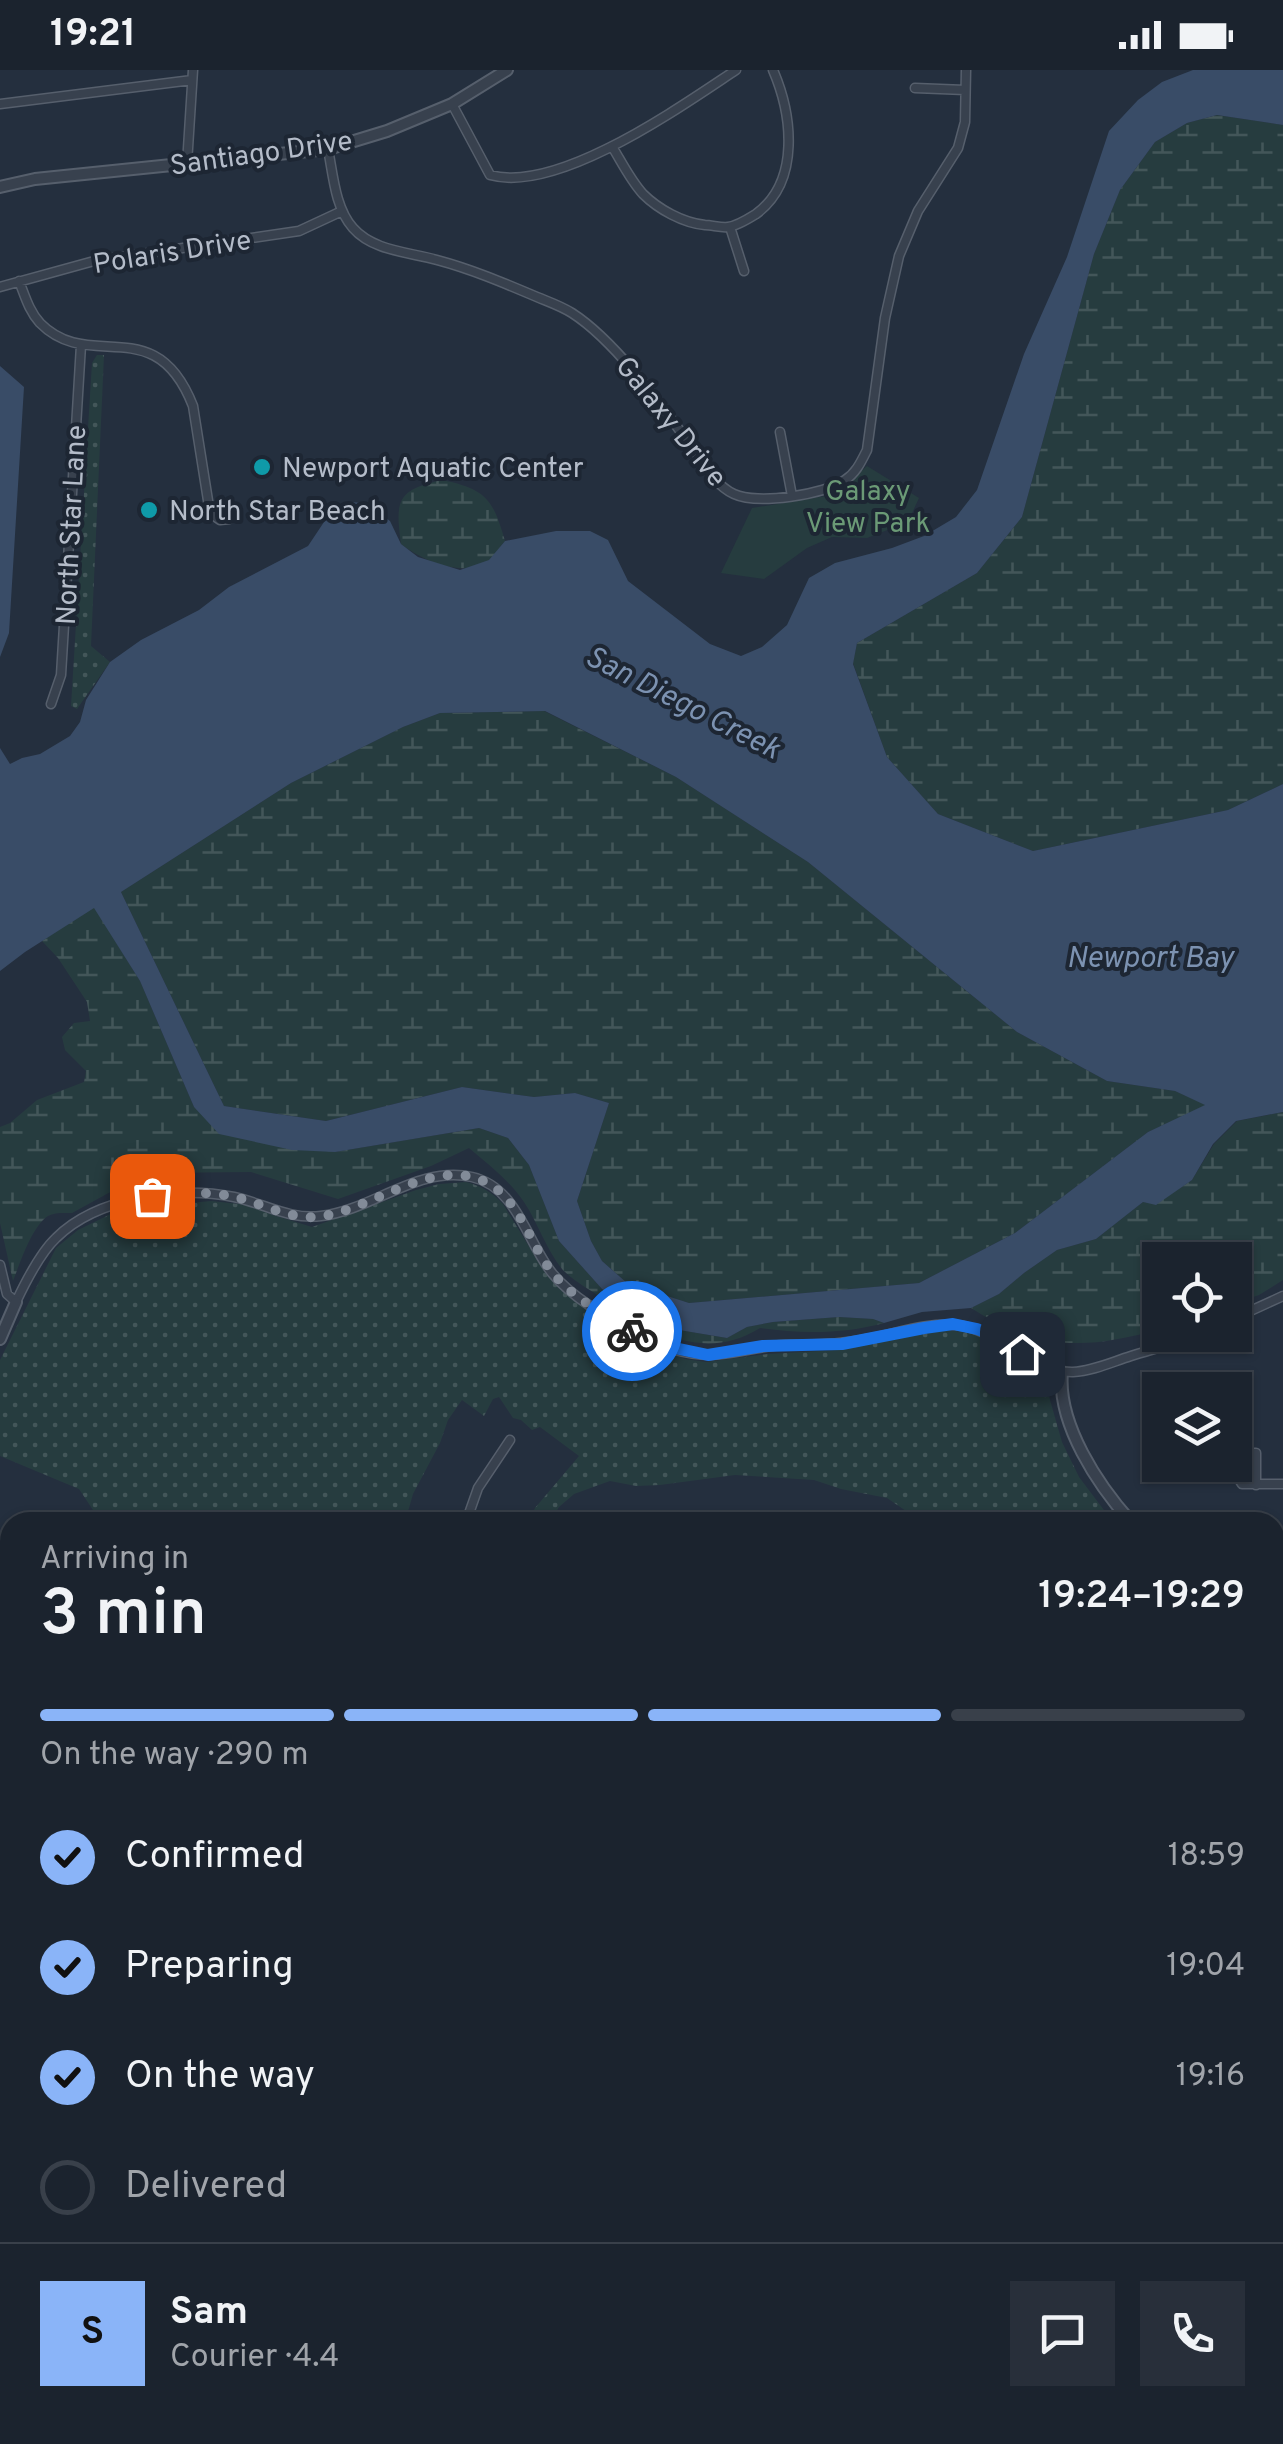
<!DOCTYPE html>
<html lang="en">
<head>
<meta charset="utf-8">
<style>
	body { margin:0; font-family:Overpass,sans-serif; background:#282f3a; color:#f1f3f6; height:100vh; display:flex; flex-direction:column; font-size:38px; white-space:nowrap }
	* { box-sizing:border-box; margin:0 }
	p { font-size:32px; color:#a0a4aa }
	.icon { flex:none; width:55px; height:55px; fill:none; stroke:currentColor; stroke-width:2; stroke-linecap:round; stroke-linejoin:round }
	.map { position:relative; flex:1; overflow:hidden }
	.sheet { position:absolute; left:0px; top:1442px; width:1285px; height:932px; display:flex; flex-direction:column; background:#1b232e; border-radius:30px 30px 0 0; box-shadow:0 2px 8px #0004,0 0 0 2px #39404a }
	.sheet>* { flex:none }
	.controls { position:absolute; left:1142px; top:1172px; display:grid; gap:20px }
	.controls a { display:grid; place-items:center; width:110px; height:110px; border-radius:0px; background:#1b232e; box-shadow:0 2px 8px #0004,0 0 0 2px #39404a; font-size:50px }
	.pin { position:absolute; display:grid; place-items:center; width:85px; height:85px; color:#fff; margin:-42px; border-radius:20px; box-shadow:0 5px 15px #0006 }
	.courier { position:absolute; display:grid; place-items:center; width:100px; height:100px; margin:-50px; border:8px solid #1a73e8; border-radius:50%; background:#fff; color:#222; box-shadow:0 2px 12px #0007 }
	.overview em { font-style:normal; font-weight:600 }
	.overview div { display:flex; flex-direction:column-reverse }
	.overview { display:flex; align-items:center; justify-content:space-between; height:170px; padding:0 40px }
	h1 { font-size:65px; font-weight:600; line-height:75px }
	.bar { display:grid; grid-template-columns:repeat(4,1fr); gap:15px 10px; align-content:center; height:120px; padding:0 40px }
	.bar i { height:12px; border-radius:8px; background:#39404a }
	.bar .current { background:#8ab4f8 }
	.bar p { grid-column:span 4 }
	.line { display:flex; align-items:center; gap:25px; padding:0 40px; border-top:2px solid #39404a }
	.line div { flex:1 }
	.round { display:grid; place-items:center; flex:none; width:105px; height:105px; border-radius:0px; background:#282f3a }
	ol { padding:0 40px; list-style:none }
	li { display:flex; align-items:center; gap:30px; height:110px }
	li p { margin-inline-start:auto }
	li .icon { padding:10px; border-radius:50%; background:#8ab4f8; color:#111; stroke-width:4 }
	li:last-child { color:#a0a4aa }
	li i { width:55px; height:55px; border:5px solid #39404a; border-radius:50% }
	.status { display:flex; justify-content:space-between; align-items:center; height:70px; padding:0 50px; background:#1b232e; direction:ltr }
	.status svg { height:28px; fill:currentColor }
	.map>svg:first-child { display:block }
	.grass { fill:url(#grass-dots) }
	.wetland { fill:url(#wetland-marsh) }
	.park { fill:#263c3f }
	.water { fill:#394c67; fill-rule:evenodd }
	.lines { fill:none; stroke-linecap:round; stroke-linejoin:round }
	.minor-casing { stroke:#565f6c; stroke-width:11 }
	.tertiary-casing { stroke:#565f6c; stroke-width:14 }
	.secondary-casing { stroke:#565f6c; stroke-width:15 }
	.primary-casing { stroke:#414a57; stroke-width:16 }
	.minor { stroke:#38414e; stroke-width:8 }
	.tertiary { stroke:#38414e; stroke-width:10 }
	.secondary { stroke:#465061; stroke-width:11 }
	.primary { stroke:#56606e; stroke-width:12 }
	.done { stroke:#828b98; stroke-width:10; stroke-dasharray:0 18 }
	.route { stroke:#1a73e8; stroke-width:12 }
	.culture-dot { fill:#0f9aa8; stroke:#1d2633; stroke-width:4 }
	.labels { text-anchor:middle; stroke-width:8; stroke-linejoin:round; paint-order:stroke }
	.street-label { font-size:28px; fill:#b4bcc9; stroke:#1d2633 }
	.poi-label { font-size:28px; fill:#b4bcc9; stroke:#1d2633; text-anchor:start }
	.park-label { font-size:28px; fill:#6b9a76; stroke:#1d2633 }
	.water-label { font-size:30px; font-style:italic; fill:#7c92b1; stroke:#1d2633 }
</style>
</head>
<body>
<div class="status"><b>19:21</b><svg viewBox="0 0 49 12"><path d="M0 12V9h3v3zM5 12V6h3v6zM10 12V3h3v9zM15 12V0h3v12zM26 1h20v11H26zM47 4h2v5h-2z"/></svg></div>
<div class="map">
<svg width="1283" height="2374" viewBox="0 0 1283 2374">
	<defs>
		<pattern id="grass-dots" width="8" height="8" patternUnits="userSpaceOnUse" patternTransform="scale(2.5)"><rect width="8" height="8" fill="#263c3f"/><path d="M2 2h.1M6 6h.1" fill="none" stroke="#435659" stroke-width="1.8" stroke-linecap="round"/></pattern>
		<pattern id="wetland-marsh" width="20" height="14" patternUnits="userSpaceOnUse" patternTransform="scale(2.5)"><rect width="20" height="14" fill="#263c3f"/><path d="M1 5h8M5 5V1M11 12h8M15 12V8" fill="none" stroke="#435659"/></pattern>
	</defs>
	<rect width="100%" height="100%" fill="#242f3e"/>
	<!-- grass -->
	<path class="grass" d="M97 285H104L91 576 110 592 77 639 71 636 92 293Z
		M466 1112C481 1116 492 1122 503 1134L546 1204 572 1227 637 1269 685 1289 706 1292 768 1284 838 1280 944 1260 977 1263 999 1274 1033 1300 1046 1316 1062 1372 1079 1407 1113 1452H916L906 1441 887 1428 841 1419 814 1410 735 1405 660 1415 636 1416 610 1411 574 1424 559 1437 550 1452H528L535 1438 579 1386 540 1357 532 1360 521 1350 513 1348 499 1327 493 1329 484 1346 462 1330 448 1350 440 1373 413 1424 405 1452H101L79 1419 0 1386V1290L56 1178 78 1160 123 1138 146 1132 180 1134 211 1131 249 1135 273 1145 312 1157 416 1120 439 1114Z
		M10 2200V2365H453L450 2374H0V2203Z"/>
	<!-- wetland -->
	<path class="wetland" d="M1217 45 1283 55V714L1228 740 1033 781 938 744 887 687 853 593 857 573 977 503 1022 447 1094 184 1120 120 1155 72 1187 53Z
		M442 410C486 419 493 429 505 471 500 476 495 486 490 490 464 509 423 491 401 474 395 430 397 420 442 410Z
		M544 641 676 707 808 792 1017 962 1107 1011 1175 1021 1206 1035 1148 1062 1015 1163 919 1213 689 1233 627 1213 602 1191 591 1171 577 1131 609 1033 575 1023 534 1027 462 1017 326 1051 224 1036 121 822 291 713 403 657 440 643Z
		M94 837 140 911 194 1037 335 1082 479 1058 508 1068 529 1095 559 1171 602 1219 637 1243 673 1259 727 1268 747 1257 773 1252 839 1247 873 1249 884 1253C843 1264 802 1264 760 1258 702 1294 648 1260 599 1226 587 1218 571 1209 562 1199 546 1179 538 1153 524 1132 509 1110 489 1095 469 1078L431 1096 338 1129 251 1102 145 1103 72 1143C64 1143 55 1142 48 1146 32 1156 20 1193 13 1211L0 1153V1057L10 1053 37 1030 84 1012 86 1001 65 980 62 967 74 953 90 951 87 932 58 888 42 871Z
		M1283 1042V1210L1259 1225 1235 1233V1190H1160V1259C1086 1280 1038 1281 971 1238L999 1224 1024 1203 1057 1180 1096 1169 1143 1132 1156 1134 1192 1110 1214 1074 1237 1051Z"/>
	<!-- park -->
	<path class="park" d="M867 396 919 428 908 452 867 468 832 467 807 478 764 509 721 503 752 438 826 426 847 414Z"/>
	<!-- water -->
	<path class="water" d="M1193 0H1283V55L1217 45 1187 53 1155 72 1120 120 1094 184 1022 447 977 503 857 573 853 594 887 687 938 744 1033 781 1228 740 1283 714V1042L1236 1051 1213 1074 1192 1110 1156 1135 1143 1132 1096 1169 1057 1180 1024 1203 999 1224 971 1238 922 1242 884 1253 873 1249 839 1247 773 1252 747 1257 727 1268 673 1259 637 1243 602 1219 559 1171 529 1095 508 1068 479 1058 335 1082 292 1080 219 1064 194 1037 140 911 94 838 25 882 0 901V678L10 694 22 688 40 684 70 666 80 652 86 630 110 592 141 570 199 540 229 517 308 476 324 452 347 432 367 433 390 451 401 474 418 487 460 500 489 490 505 471 556 461H590L608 470 628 511 710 574 741 586 762 577 787 555 809 508 835 493 892 478 924 466 956 447 977 420 1024 284 1067 187 1109 61 1138 30 1162 12ZM545 641 676 707 808 792 1017 962 1107 1011 1175 1021 1205 1035 1148 1062 1015 1163 919 1213 689 1233 627 1213 602 1191 591 1171 577 1131 609 1033 575 1023 534 1027 462 1017 326 1051 224 1036 121 822 291 713 403 657 440 643Z
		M0 296 24 317 9 563 0 587Z"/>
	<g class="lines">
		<defs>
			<path id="minor" d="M915 18 965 20
				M0 34 192 10
				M452 34 490 105C558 124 680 37 736 0
				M613 78C622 93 631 111 643 124 658 139 683 153 705 155 712 155 721 158 728 157 737 156 748 149 756 144 801 111 792 44 773 0
				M328 79C333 104 335 138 353 158 373 181 409 182 437 190 471 199 504 213 537 227 549 232 561 236 572 243 614 270 659 332 689 373 703 391 713 414 734 424 757 435 824 425 845 410 856 403 861 392 867 380L885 248 899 186 918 141 958 78 965 52 966 0
				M187 94 193 0
				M730 157 744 201
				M19 211C25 226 29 241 40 253 90 304 155 239 193 336L210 443 220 450 229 449
				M0 217 94 191 299 161 342 141
				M780 362 792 426
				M51 634 61 605 81 275
				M0 1195 7 1224 16 1232C25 1213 40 1183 56 1168 97 1127 178 1116 234 1127 263 1133 289 1150 321 1146 373 1140 418 1095 472 1107 517 1117 527 1172 552 1203 573 1229 609 1248 638 1264 659 1276 685 1285 710 1285 735 1284 759 1276 784 1275 813 1274 839 1275 867 1269 895 1264 927 1252 956 1255 1000 1259 1029 1303 1073 1302 1093 1301 1112 1292 1131 1286 1153 1279 1175 1274 1196 1265
				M1235 1248 1283 1226
				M1256 1415V1383H1244L1237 1388V1406L1242 1414H1283
				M466 1452 478 1418 510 1370
				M1275 1697 1283 1700
				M0 2142 10 2136
				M1275 2279 1283 2299"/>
			<path id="tertiary" d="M0 117 35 109 328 79 387 61 452 34 507 0
				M0 1269 16 1232
				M1062 1302C1057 1354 1098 1415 1131 1452
				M1275 1553 1283 1556
				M1275 1565 1283 1570
				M1131 2365 1137 2374
				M1018 2374 1031 2365"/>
			<path id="secondary" d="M613 2374 621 2365"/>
			<path id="primary" d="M1275 1813 1283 1814
				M0 1835 10 1834
				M1275 1839 1283 1840
				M0 1860 10 1859"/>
		</defs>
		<!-- minor casing -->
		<use href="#minor" class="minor-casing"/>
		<!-- tertiary casing -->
		<use href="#tertiary" class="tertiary-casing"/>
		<!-- secondary casing -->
		<use href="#secondary" class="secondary-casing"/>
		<!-- primary casing -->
		<use href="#primary" class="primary-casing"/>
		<!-- minor -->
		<use href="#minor" class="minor"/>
		<!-- tertiary -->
		<use href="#tertiary" class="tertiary"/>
		<!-- secondary -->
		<use href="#secondary" class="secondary"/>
		<!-- primary -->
		<use href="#primary" class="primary"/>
	</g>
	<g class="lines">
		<!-- done -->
		<path class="done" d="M152 1126C178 1123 209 1121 235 1127 265 1134 293 1152 324 1146 376 1137 439 1083 491 1115 521 1134 531 1176 552 1202 572 1228 605 1244 632 1261"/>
		<!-- route -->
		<path class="route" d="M632 1261 665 1276 708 1285 763 1276 842 1274 924 1258 953 1254 977 1259 990 1264 1022 1284"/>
	</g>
	<!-- markers -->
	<g class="culture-dot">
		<circle cx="262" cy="397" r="10"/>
		<circle cx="149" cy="440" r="10"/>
	</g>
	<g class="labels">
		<!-- street labels -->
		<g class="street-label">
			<text transform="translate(261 82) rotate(-8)" y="10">Santiago Drive</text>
			<text transform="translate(172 181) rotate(-9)" y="10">Polaris Drive</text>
			<text transform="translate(672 351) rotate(51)" y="10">Galaxy Drive</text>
			<text transform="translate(70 455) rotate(-87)" y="10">North Star Lane</text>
		</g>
		<!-- poi labels -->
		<g class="poi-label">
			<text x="282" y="407">Newport Aquatic Center</text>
			<text x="169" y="450">North Star Beach</text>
		</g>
		<!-- park labels -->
		<g class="park-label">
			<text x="868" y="430">Galaxy<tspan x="868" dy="32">View Park</tspan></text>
		</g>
		<!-- water labels -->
		<g class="water-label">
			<text transform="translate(683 632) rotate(27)" y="10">San Diego Creek</text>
			<text x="1150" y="897">Newport Bay</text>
		</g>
	</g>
</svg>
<div class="controls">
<a><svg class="icon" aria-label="locate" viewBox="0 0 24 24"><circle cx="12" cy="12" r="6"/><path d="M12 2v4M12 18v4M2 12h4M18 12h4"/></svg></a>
<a><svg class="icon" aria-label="layers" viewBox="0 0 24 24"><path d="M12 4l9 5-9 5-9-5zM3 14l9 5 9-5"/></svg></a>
</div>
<div class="pin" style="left:152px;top:1126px;background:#ea580c"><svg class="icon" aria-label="bag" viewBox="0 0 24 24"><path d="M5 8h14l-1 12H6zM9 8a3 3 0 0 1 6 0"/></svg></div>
<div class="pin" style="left:1022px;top:1284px;background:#1f2937"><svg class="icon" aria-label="home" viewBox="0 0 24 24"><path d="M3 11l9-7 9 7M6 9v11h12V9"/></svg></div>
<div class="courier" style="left:632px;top:1261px"><svg class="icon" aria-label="bike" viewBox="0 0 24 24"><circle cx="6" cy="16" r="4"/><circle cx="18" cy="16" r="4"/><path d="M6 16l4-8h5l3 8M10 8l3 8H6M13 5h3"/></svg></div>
<section class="sheet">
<div class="overview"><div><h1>3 min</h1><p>Arriving in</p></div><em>19:24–19:29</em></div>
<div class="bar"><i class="current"></i><i class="current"></i><i class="current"></i><i></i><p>On the way · 290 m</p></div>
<ol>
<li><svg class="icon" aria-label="check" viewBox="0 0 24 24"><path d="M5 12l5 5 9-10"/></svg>Confirmed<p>18:59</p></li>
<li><svg class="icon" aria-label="check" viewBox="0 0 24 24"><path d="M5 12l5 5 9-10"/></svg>Preparing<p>19:04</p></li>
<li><svg class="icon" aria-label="check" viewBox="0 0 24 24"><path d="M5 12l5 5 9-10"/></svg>On the way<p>19:16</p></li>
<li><i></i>Delivered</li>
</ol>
<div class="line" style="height:180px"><b class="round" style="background:#8ab4f8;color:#111">S</b><div><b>Sam</b><p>Courier · 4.4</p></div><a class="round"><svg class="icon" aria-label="chat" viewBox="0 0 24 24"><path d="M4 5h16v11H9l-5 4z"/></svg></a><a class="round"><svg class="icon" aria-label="phone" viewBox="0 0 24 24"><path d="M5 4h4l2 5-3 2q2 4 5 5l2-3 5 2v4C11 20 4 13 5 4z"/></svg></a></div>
</section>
</div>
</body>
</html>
